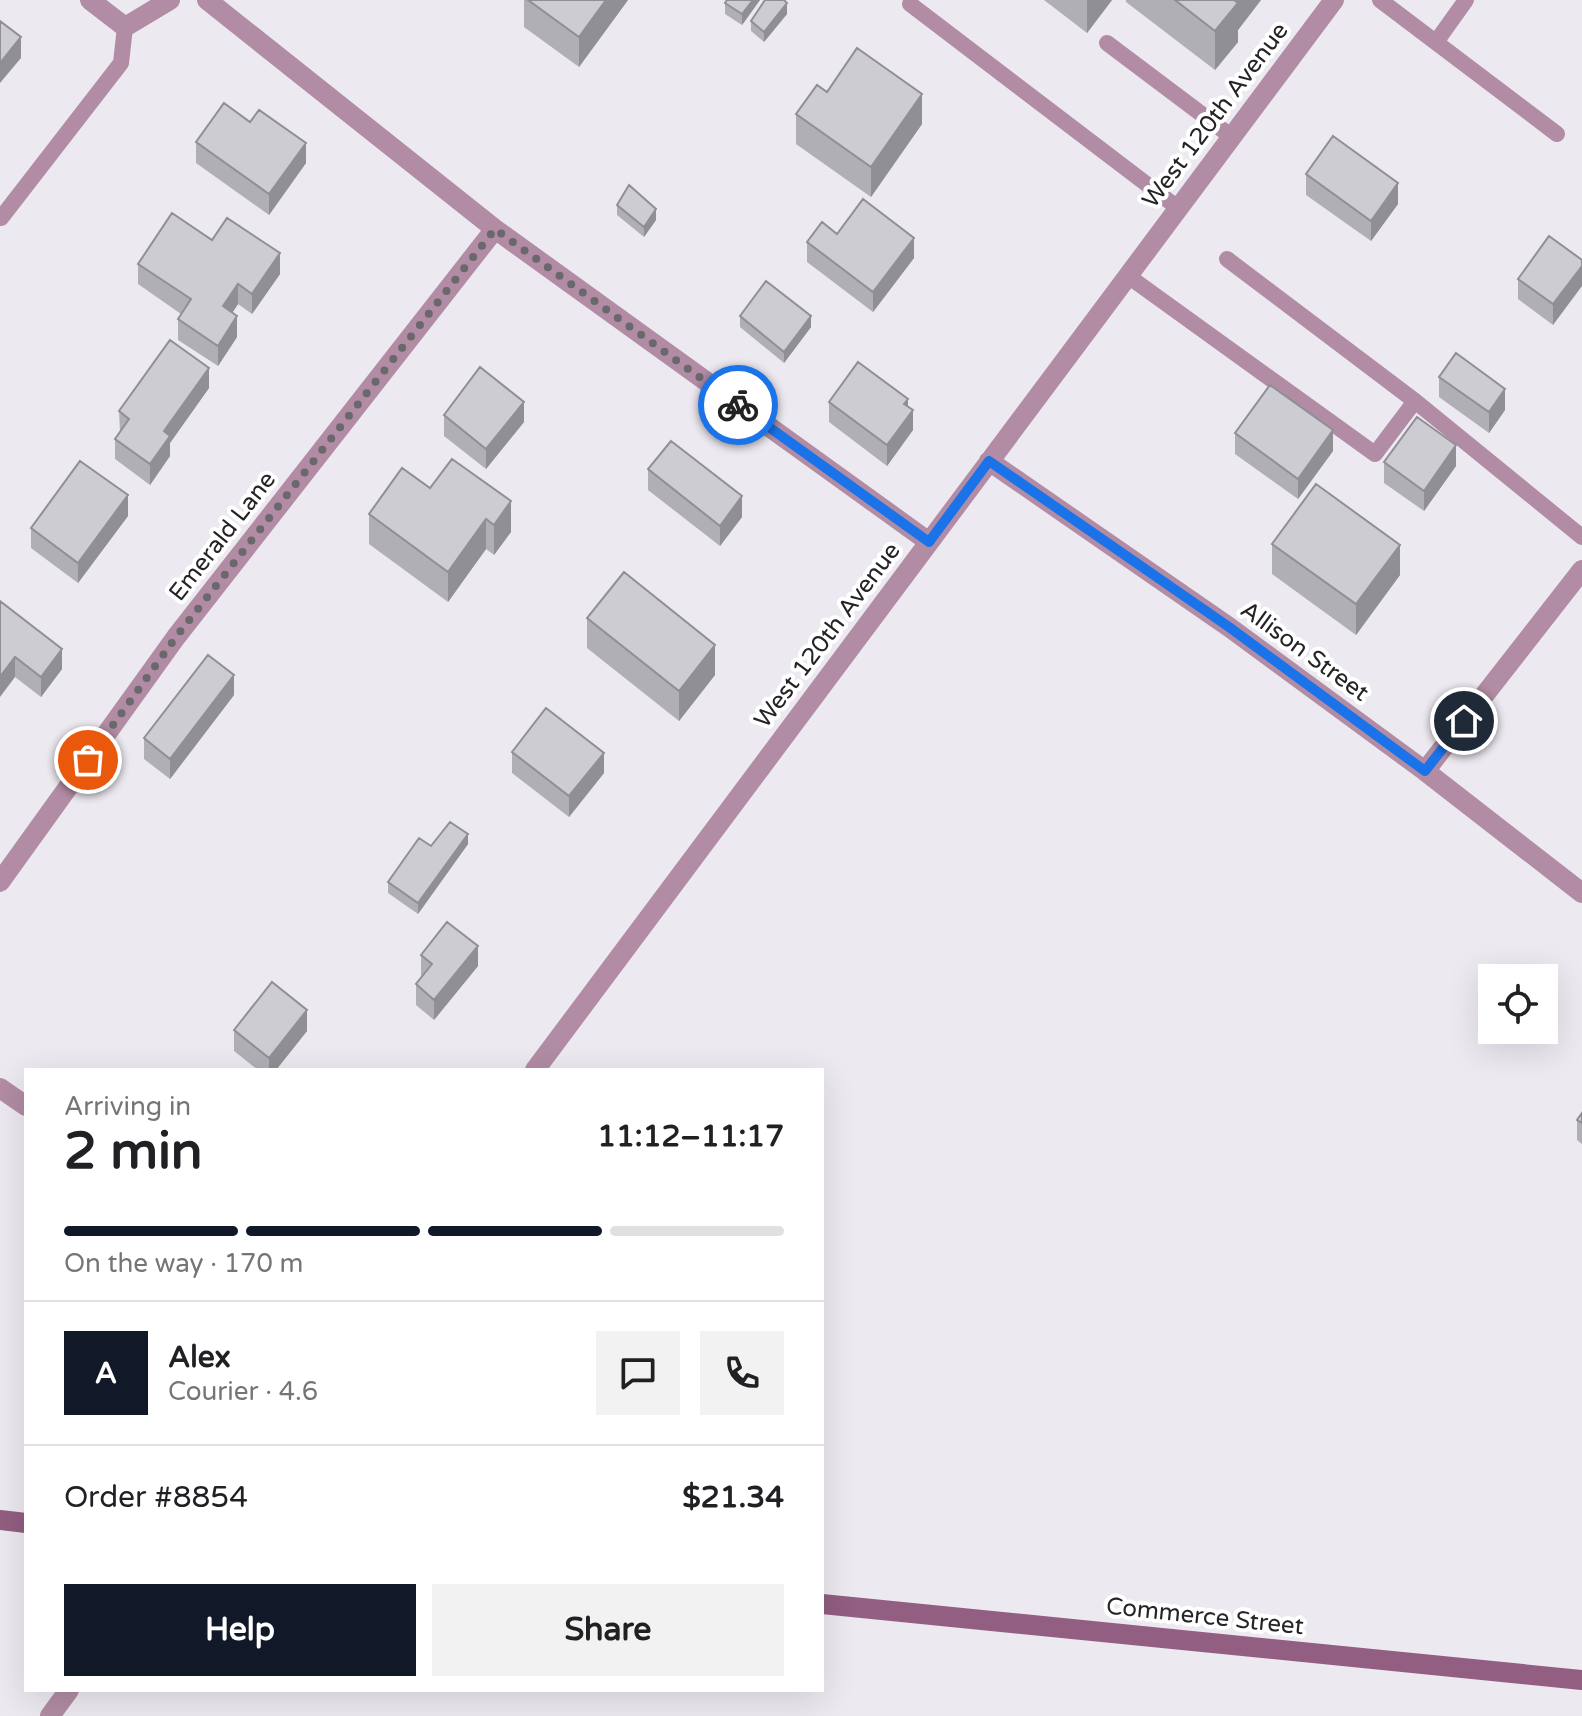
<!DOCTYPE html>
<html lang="en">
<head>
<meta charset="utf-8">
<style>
	body { margin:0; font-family:"Varela Round",sans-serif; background:#f2f2f2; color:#202124; height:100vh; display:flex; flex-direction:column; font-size:30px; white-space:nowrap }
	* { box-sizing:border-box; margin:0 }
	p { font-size:26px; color:#757577 }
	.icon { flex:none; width:44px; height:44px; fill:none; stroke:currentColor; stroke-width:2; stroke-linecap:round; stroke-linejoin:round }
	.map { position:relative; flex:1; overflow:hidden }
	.drawer { position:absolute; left:24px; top:1068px; width:800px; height:624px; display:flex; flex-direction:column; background:#fff; border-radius:0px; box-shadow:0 8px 32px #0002 }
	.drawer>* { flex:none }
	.buttons { position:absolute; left:1478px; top:964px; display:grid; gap:16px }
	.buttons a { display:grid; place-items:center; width:80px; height:80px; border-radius:0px; background:#fff; box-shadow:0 8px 32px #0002; font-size:40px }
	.pin { position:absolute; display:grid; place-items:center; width:68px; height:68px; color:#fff; margin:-34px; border:4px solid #fff; border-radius:50%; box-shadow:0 2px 8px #0007 }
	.courier { position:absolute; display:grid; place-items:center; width:80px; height:80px; margin:-40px; border:6px solid #1a73e8; border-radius:50%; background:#fff; color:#222; box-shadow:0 2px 10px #0007 }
	.overview em { font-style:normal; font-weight:700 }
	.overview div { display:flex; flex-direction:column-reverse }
	.overview { display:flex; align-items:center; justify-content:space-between; height:136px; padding:0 40px }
	h1 { font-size:52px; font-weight:700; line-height:60px }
	.bar { display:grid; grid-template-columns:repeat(4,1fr); gap:12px 8px; align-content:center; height:96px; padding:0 40px }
	.bar i { height:10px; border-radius:6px; background:#e0e0e0 }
	.bar .current { background:#111827 }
	.bar p { grid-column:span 4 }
	.line { display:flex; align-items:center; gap:20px; padding:0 40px; border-top:2px solid #e0e0e0 }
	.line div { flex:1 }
	.round { display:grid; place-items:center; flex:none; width:84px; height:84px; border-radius:0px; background:#f2f2f2 }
	.button { display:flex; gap:16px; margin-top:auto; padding:16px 40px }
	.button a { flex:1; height:92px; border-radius:0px; background:#111827; color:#fff; font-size:32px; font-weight:700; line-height:92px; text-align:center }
	.button a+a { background:#f2f2f2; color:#202124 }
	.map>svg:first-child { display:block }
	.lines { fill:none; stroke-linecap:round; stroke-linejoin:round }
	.lane { stroke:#b18ca4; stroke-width:16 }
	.street { stroke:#b18ca4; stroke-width:20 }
	.secondary { stroke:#925e81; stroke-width:20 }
	.wall { fill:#b0afb5 }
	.shaded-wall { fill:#908f94 }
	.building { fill:#cdccd3; stroke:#908f94; stroke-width:2 }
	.done { stroke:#6b686c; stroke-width:8; stroke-dasharray:0 14.4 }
	.route { stroke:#1a73e8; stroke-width:10 }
	.labels { text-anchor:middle; stroke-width:8; stroke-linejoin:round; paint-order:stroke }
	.street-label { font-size:24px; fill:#252325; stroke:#fff }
</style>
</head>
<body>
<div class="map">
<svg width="1582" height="1716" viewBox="0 0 1582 1716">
	<rect width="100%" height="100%" fill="#ede9f0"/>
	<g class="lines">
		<!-- lane -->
		<path class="lane" d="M1380 0 1557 134
			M910 4 1178 208
			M1436 42 1466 0
			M1107 43 1232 137
			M1 218 121 63 125 27
			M1227 259 1415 401
			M1128 276 1375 454 1415 401 1582 537"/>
		<!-- street -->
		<path class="street" d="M90 0 125 27 170 0
			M207 0 495 229
			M989 461 1229 627 1425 771 1582 893
			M1425 771 1582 570
			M0 882 176 637 495 229 929 542
			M535 1070 1334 0
			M0 1088 26 1106
			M50 1716 69 1690"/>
		<!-- secondary -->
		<path class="secondary" d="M0 1520 26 1523
			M822 1604 1582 1680"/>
	</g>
	<!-- wall -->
	<path class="wall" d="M524 0H628L579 67 524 27Z
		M727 0H760L742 25 725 14V3Z
		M1044 0H1112L1087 33Z
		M1126 0H1261L1238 30V42L1215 70 1126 2Z
		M787 14 764 42 751 31V21Z
		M827 92 922 124 871 197 796 144V114Z
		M196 142 306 163 269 215 196 163Z
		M1306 174 1398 204 1371 241 1306 195Z
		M617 205 656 220 644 237 617 215Z
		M837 234 914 258 873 312 807 262V242Z
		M212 240 280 274 252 314 238 304 232 313 237 337 218 366 178 340V319L181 314 138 284V264Z
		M1582 260 1553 325 1518 299V279Z
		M740 316 811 327 784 363 740 327Z
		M1439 377 1505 410 1489 433 1439 397Z
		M209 388 170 443V456L150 485 115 459V439L120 432 119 411Z
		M829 402 908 406 913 430 887 466 829 422Z
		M444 415 524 422 486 469 444 436Z
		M1235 433 1333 451 1298 499 1235 454Z
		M1384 462 1456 466 1424 511 1384 483Z
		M648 469 742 517 720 546 648 490Z
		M430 488 511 532 494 555 486 549 448 602 369 544V514Z
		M128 516 78 583 31 548V528Z
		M1272 544 1400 575 1356 635 1272 574Z
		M0 601 62 669 41 697 15 677Z
		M587 618 715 675 679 721 587 648Z
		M234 695 170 779 144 759V738Z
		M512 752 604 773 569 817 512 773Z
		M468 844 418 914 388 893V882L431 846Z
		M421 955 478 966 434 1020 416 1005V984L422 976H421Z
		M234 1030 307 1031 276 1070H258L234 1051Z
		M1582 1113V1144L1577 1140V1120Z"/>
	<!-- shaded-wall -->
	<path class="shaded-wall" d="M606 0H628L579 67V37Z
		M753 0H760L742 25V14Z
		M1087 0H1112L1087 33Z
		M1232 0H1261L1238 30V42L1215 70V31Z
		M787 3V14L764 42V32Z
		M21 37V58L0 83V63Z
		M922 94V124L871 197V167Z
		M306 143V163L269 215V194Z
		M1398 183V204L1371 241V221Z
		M656 209V220L644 237V227Z
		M914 238V258L873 312V292Z
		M280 253V274L252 314V294Z
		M1582 266V286L1553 325V304Z
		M238 284V304L223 327V306Z
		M237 316V337L218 366V346Z
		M811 316V327L784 363V352Z
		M209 368V388L170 443V456L150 485V464L164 431Z
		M1505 389V410L1489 433V412Z
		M908 399V417L913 410V430L887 466V445L904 404Z
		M524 402V422L486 469V449Z
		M1333 430V451L1298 499V479Z
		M1456 445V466L1424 511V491Z
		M128 495V516L78 583V563Z
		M742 496V517L720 546V526Z
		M511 501V532L494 555V525Z
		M486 519V549L448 602V572Z
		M1400 545V575L1356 635V604Z
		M715 645V675L679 721V691Z
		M62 649V669L41 697V677Z
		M15 657V677L0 697V677Z
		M234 675V695L170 779V759Z
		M604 753V773L569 817V796Z
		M468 834V844L418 914V903Z
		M478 946V966L434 1020V1000Z
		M307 1010V1031L276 1070H269V1058Z"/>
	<!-- building -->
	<path class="building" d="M528 0H606L579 37Z
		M727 0H753L742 14 725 3Z
		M765 0H784L787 3 764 32 751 21Z
		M1175 0H1234L1238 3 1215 31Z
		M0 21 21 37 0 63Z
		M857 48 922 94 871 167 796 114 817 85 827 92Z
		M224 103 250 122 259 110 306 143 269 194 196 142Z
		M1333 136 1398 183 1371 221 1306 174Z
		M629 185 656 209 644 227 617 205Z
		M863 199 914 238 873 292 807 242 822 222 837 234Z
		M172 213 212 240 227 218 280 253 252 294 238 284 223 306 237 316 218 346 178 319 191 299 138 264Z
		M1549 236 1582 260V266L1553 304 1518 279Z
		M766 281 811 316 784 352 740 316Z
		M170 340 209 368 164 431 170 436 150 464 115 439 129 419 119 411Z
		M1456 353 1505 389 1489 412 1439 377Z
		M858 362 908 399 904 404 913 410 887 445 829 402Z
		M480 367 524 402 486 449 444 415Z
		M1270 385 1333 430 1298 479 1235 433Z
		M1417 417 1456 445 1424 491 1384 462Z
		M671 441 742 496 720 526 648 469Z
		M452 459 511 501 494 525 486 519 448 572 369 514 402 468 430 488Z
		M80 461 128 495 78 563 31 528Z
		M1316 484 1400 545 1356 604 1272 544Z
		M624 572 715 645 679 691 587 618Z
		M0 601 62 649 41 677 15 657 0 677Z
		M208 655 234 675 170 759 144 738Z
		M546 708 604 753 569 796 512 752Z
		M450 822 468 834 418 903 388 882 419 838 431 846Z
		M447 922 478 946 434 1000 416 984 432 964 421 955Z
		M272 982 307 1010 269 1058 234 1030Z
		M1582 1113V1123L1577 1120Z"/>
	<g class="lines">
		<!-- done -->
		<path class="done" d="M88 760 176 637 495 229 738 405"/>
		<!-- route -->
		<path class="route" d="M738 405 929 542 989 461 1229 627 1425 771 1464 721"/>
	</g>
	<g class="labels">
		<!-- street labels -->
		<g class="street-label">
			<text transform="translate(1215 115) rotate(-53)" y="8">West 120th Avenue</text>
			<text transform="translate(222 536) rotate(-52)" y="8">Emerald Lane</text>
			<text transform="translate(827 635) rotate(-53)" y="8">West 120th Avenue</text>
			<text transform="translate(1305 651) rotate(36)" y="8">Allison Street</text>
			<text transform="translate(1205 1616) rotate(6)" y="8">Commerce Street</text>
		</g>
	</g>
</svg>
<div class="buttons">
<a><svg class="icon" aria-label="locate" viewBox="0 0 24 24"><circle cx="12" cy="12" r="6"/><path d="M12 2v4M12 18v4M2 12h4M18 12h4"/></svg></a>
</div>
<div class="pin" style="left:88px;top:760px;background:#ea580c"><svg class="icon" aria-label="bag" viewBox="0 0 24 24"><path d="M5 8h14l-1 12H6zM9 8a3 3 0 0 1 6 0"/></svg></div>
<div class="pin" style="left:1464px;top:721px;background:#1f2937"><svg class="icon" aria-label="home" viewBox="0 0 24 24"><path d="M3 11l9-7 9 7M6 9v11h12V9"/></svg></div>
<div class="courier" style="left:738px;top:405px"><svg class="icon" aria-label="bike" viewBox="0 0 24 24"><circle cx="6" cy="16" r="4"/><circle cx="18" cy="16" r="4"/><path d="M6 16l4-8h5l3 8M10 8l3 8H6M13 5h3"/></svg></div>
<section class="drawer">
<div class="overview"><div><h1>2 min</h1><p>Arriving in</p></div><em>11:12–11:17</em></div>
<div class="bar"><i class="current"></i><i class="current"></i><i class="current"></i><i></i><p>On the way · 170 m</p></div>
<div class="line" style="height:144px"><b class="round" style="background:#111827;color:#fff">A</b><div><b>Alex</b><p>Courier · 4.6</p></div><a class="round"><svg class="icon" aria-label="chat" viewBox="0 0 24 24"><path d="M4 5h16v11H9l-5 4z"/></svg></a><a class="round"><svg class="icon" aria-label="phone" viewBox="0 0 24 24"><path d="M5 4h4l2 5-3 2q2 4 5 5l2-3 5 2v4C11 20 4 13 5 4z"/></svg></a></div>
<div class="line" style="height:104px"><div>Order #8854</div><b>$21.34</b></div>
<div class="button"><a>Help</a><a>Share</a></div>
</section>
</div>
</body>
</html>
